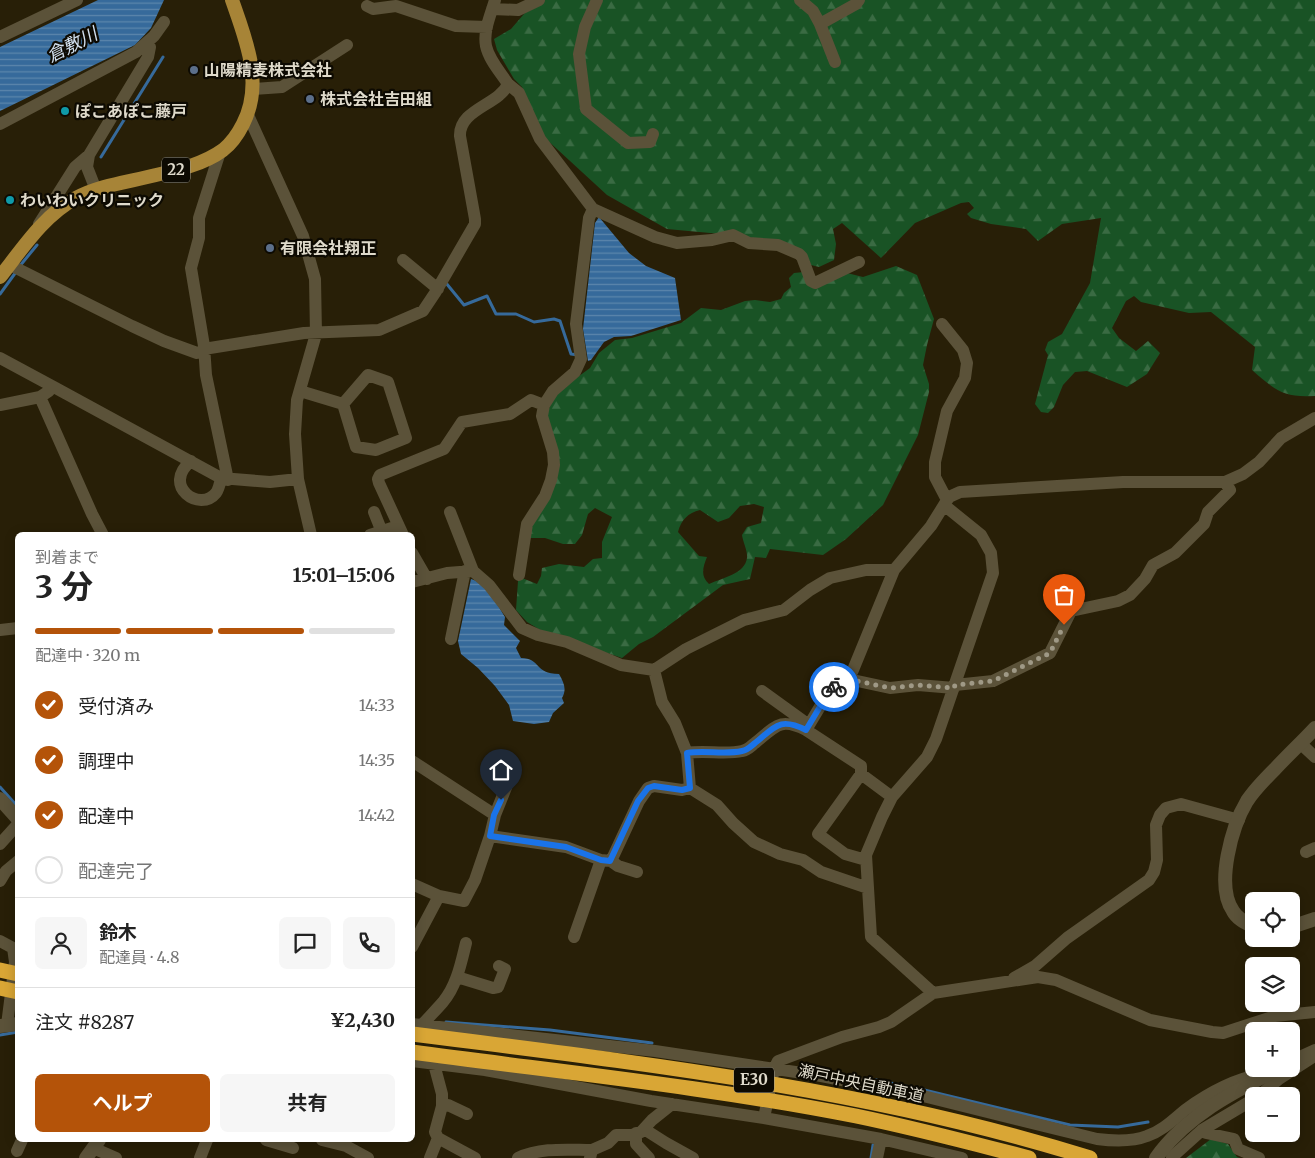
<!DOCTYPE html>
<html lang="ja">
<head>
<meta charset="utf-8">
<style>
	body { margin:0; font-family:Merriweather,"Noto Sans JP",serif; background:#f6f6f6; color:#222; height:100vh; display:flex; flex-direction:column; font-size:19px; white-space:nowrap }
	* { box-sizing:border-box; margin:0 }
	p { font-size:16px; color:#767676 }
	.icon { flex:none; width:28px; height:28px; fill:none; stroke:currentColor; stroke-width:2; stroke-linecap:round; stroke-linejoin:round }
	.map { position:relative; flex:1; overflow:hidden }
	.sheet { position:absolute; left:15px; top:532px; width:400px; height:610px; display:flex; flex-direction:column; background:#fff; border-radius:8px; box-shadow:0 2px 12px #0003 }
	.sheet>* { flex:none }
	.tools { position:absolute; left:1245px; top:892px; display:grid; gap:10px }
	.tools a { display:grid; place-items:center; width:55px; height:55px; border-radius:8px; background:#fff; box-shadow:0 2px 12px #0003; font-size:25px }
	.pin { position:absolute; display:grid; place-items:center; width:42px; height:42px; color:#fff; margin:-51px -21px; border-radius:50% 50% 50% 0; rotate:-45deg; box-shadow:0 0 5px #0007 }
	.pin .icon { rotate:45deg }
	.courier { position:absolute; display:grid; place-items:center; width:50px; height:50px; margin:-25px; border:4px solid #1a73e8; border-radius:50%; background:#fff; color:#222; box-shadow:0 1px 6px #0007 }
	.summary em { font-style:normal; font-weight:700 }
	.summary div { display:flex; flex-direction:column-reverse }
	.summary { display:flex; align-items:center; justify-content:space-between; height:85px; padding:0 20px }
	h1 { font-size:32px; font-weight:700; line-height:38px }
	.bar { display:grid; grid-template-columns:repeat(4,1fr); gap:8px 5px; align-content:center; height:60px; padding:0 20px }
	.bar i { height:6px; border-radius:4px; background:#e0e0e0 }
	.bar .current { background:#b45309 }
	.bar p { grid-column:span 4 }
	.line { display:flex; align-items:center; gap:12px; padding:0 20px; border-top:1px solid #e0e0e0 }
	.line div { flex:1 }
	.round { display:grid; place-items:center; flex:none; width:52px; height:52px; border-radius:8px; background:#f6f6f6 }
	ol { padding:0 20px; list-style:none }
	li { display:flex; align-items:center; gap:15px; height:55px }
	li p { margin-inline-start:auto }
	li .icon { padding:5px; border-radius:50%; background:#b45309; color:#fff; stroke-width:4 }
	li:last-child { color:#767676 }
	li i { width:28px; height:28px; border:2px solid #e0e0e0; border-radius:50% }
	.action { display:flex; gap:10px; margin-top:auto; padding:10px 20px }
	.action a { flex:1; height:58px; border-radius:8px; background:#b45309; color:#fff; font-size:20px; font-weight:700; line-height:58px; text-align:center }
	.action a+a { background:#f6f6f6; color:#222 }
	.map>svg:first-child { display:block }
	.forest { fill:url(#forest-firs); fill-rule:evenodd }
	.water { fill:url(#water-rules) }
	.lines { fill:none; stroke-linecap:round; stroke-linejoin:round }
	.stream { stroke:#366a9b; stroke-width:3 }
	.minor { stroke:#5b5239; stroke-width:12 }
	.tertiary { stroke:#5b5239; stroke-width:14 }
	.primary { stroke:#a78437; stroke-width:14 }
	.motorway { stroke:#d9a635; stroke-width:15 }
	.done { stroke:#9f9986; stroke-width:5; stroke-dasharray:0 9 }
	.route { stroke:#1a73e8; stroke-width:6 }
	.service-dot { fill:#5c6f8a; stroke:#0d0a02; stroke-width:2 }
	.culture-dot { fill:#0f9aa8; stroke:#0d0a02; stroke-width:2 }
	.labels { text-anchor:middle; stroke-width:4.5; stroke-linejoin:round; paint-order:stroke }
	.shield { fill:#0d0a02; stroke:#a09c8f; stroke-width:1 }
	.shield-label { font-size:15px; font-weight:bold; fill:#dfdacb }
	.poi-label { font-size:16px; font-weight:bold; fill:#dfdacb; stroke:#0d0a02; text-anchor:start }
	.street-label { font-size:16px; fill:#dfdacb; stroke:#0d0a02 }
	.water-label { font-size:18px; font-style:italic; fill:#d2e0ef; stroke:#0d0a02 }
</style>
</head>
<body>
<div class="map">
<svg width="1315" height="1158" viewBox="0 0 1315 1158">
	<defs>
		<pattern id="forest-firs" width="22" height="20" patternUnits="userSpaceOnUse" patternTransform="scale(1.25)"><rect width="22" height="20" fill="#195325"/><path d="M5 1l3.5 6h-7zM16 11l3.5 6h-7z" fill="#3a6b43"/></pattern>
		<pattern id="water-rules" width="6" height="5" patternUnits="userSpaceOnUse" patternTransform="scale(1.25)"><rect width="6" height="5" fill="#366a9b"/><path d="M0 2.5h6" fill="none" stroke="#5c86ac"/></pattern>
	</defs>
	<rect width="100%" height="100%" fill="#281f07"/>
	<!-- forest -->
	<path class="forest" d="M536 0H1315V396C1283 398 1275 390 1252 370L1255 347 1211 312 1189 313 1141 302 1134 296 1126 301 1112 328 1119 338 1136 351 1148 341 1160 353 1147 374 1127 387 1087 371 1075 372 1063 385 1054 407 1048 413 1041 412 1035 404 1048 355 1045 350 1048 342 1062 334 1090 283 1101 218 1062 224 1038 241 1026 229 991 224 971 218 967 214 974 208 969 202 961 203 915 223 881 258 842 223 833 229 836 244 834 260 819 267 811 265 806 253 721 234 667 229 607 195 545 138 522 87 514 79 497 50 494 39 511 29Z
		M896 266 917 275 934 319 927 345 923 365 929 384V392L918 435 883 505 846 539 823 555 770 549 766 558 755 557 750 579 723 585 653 637 639 644 622 658 542 631 527 622 516 610 518 581 522 578 537 584 541 576 542 568 559 564 584 567 593 559 602 558V542L612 517 595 508 588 514 582 535 575 544H563L545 538H528L531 526 552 491 547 415 551 403 560 390 590 368 599 353 615 340 632 338 681 323 701 308 721 310 745 301 755 300 770 302 781 299 784 293 791 287 789 278 794 273 804 272 808 284 847 273 863 277ZM754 504 764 507 761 523 747 527 742 535C743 542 748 552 747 558 745 574 722 578 709 584 700 576 703 567 707 557L699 556 678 532C681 520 688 513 700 510L718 522 729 518 740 506Z
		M1211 1139 1228 1144 1237 1157 1240 1158H1186Z"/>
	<!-- water -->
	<path class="water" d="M98 0H164L151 28 135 45 0 111V47Z
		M599 217 629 253 646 266 675 278 681 320 631 336 614 337 604 342 591 360 588 361 583 329 595 223Z
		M471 579C487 583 497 604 505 617L504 625 520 641 516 648 521 658C541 658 534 674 559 674 564 683 567 689 562 698L564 703 553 713 549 722 534 724 513 721 509 705 495 686 478 668 461 654 458 641Z"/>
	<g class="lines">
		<!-- stream -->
		<path class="stream" d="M101 157 163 57
			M19 267 37 245
			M446 283 464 305 487 296 496 314H516L534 322 554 319 560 321 571 354 578 355
			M0 294 16 272
			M0 787 18 807
			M446 1022 550 1030 652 1043
			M0 1035 18 1032
			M876 1080 910 1087
			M916 1088 1070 1125 1118 1127 1148 1122
			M871 1158 873 1145"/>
		<!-- minor -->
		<path class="minor" d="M597 0 585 27 579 54 586 109 628 143 650 142 653 134
			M800 0 813 11 820 24 835 62
			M367 6 373 9 396 6 456 26 487 27
			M492 9 518 10 539 0
			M820 24 856 4 859 0
			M0 37 77 0
			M508 84 519 93 540 139 593 209 589 218 576 324 581 359 575 372 553 391 544 405 542 416 553 452 554 465 551 480 545 496 527 524 519 575
			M253 89 282 87 347 45
			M248 115 303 236 315 279 316 334 297 400 295 434 298 479 311 535
			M0 124 136 52 154 36 164 22
			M220 152 199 218V238L191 268 204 346 206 375 228 480
			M96 190 87 167 89 155 148 57 150 47 146 43
			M593 209 655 237 677 243 712 240 733 235 749 243 778 245 799 254 802 257 811 281 815 283 859 262
			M39 224 75 167 89 155
			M403 260 438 289
			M10 265 132 326 164 341 197 353 210 348 304 333 379 330 423 311 435 293 475 224V219L460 136C459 109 499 105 508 84 501 73 489 60 486 46 483 31 491 14 495 0
			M942 324 963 350 967 363 965 378 947 411 935 462V477L947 500
			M0 358 52 386
			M300 391 343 404 368 375 388 382 406 438 376 450 356 447 343 404
			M40 397 49 391 52 386 221 478 270 482 298 479
			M0 405 40 397 92 514 103 535
			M191 461C161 486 200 513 216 493 219 489 220 483 221 478
			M374 512 382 532
			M450 512 473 571
			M370 535 398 526
			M403 535 379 483 378 479 380 475 444 449 462 422 510 414 531 400 544 405
			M412 553 427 579
			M412 582 447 573 473 571 489 585 522 628 538 635 567 642 621 665 654 670 686 649 744 620 784 610 810 590 830 578 866 570H894
			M0 630 18 628
			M451 639 465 571
			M654 670 662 702 675 723 687 753 690 788
			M848 679 853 670 894 570 931 526 949 497 960 492 1123 482H1225L1243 474 1259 462 1281 438 1315 418
			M955 685 993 681 1050 653 1071 611 1118 601 1130 595 1145 579 1153 565 1175 553 1204 524 1208 512 1230 490 1225 482
			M762 691 809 725
			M1300 743 1315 757
			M687 753C705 750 726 755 742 751 748 750 751 746 755 743 776 726 780 717 806 730
			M412 761 495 815
			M861 774V766L806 730 824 700 836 684 848 679 890 688 918 685 954 688
			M490 836 495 815 507 785
			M0 844 18 824
			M1306 852 1315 848
			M866 860 845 854 818 834 861 774 892 797
			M611 861 618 866 637 872
			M0 881 6 871 18 861
			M412 884 439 896
			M574 937 601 860
			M0 941 13 948 15 962 7 1025
			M412 947 439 896 464 901 475 880 490 836 566 847 601 860 611 861 639 801 648 788 654 786 682 790 690 788 717 805 733 823 754 842 780 854 803 860 821 872 868 888
			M457 977 493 988 498 987 505 969 499 966
			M1014 978 1035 966 1067 938 1149 880 1154 872 1157 860 1156 825 1160 815 1166 808 1181 804 1239 820
			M933 993 871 937 866 855 882 817 892 797 927 757 936 739 993 573 991 553 981 535 944 505
			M412 1024 655 1051 816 1075 915 1094 1097 1139C1113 1141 1132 1142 1147 1136 1162 1131 1173 1120 1185 1110 1207 1094 1235 1079 1262 1074
			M422 1025C429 1017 436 1010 443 1002 457 985 461 963 466 943
			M412 1061 485 1070 651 1101 764 1118 881 1139 962 1158
			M1259 1096 1279 1079 1313 1057
			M442 1106 448 1105 467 1114
			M764 1118 774 1069 778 1061 842 1037 879 1027 891 1022 933 993 1038 977 1056 980 1150 1020 1212 1032 1223 1033 1275 1016 1315 1012
			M644 1129 666 1143 693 1158
			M1204 1129 1206 1133 1234 1139 1238 1149 1259 1158
			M636 1133V1144L649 1158
			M438 1138 475 1158
			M266 1140 293 1148
			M322 1140 346 1146 368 1158
			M93 1148 116 1158
			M17 1151 22 1140
			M1172 1157 1202 1130 1254 1099
			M200 1158 207 1140
			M430 1158 438 1138 435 1132 442 1106V1094L434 1064
			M518 1158C541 1147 568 1150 592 1150
			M590 1158 592 1150 608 1143 616 1135H632L641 1132 652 1120 672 1104
			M877 1158 881 1139"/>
		<!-- tertiary -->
		<path class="tertiary" d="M0 799 18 819
			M1254 927C1246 923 1237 919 1233 911 1215 885 1232 826 1247 801 1255 789 1265 779 1275 769 1288 755 1302 742 1315 728
			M1291 927 1315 919
			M0 1026 18 1024
			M1291 1062 1315 1051
			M86 1158 99 1140
			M1156 1158C1186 1116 1233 1092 1278 1069"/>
		<!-- primary -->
		<path class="primary" d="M0 277C22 249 44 215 76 198 100 185 129 182 156 175 178 170 204 164 223 150 232 143 238 134 243 124 264 83 246 40 232 0"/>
		<!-- motorway -->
		<path class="motorway" d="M0 970 18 974
			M0 988 18 992
			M412 1034C641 1063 870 1089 1090 1158
			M412 1052C560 1072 709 1087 856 1116 914 1128 972 1143 1029 1158"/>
	</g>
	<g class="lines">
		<!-- done -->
		<path class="done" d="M834 687 836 684 848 679 890 688 918 685 954 688 955 685 993 681 1050 653 1064 625"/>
		<!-- route -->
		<path class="route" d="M501 800 494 815 490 836 566 847 601 860 610 861 638 801 648 788 654 786 682 790 690 788 687 753C705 750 725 755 742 751 748 750 751 746 755 743 776 726 780 717 806 730L824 700 834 687"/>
	</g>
	<!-- markers -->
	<g class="service-dot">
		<circle cx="194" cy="70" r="5"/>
		<circle cx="310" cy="99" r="5"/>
		<circle cx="270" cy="248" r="5"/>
	</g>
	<g class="culture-dot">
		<circle cx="65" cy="111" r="5"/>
		<circle cx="10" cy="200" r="5"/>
	</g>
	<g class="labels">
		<!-- shield labels -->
		<g class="shield">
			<rect x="162" y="157.5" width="28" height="25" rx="4"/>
			<rect x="734" y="1067.5" width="40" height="25" rx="4"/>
		</g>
		<g class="shield-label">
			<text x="176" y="175">22</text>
			<text x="754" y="1085">E30</text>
		</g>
		<!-- poi labels -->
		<g class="poi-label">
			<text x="204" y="76">山陽精麦株式会社</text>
			<text x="320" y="105">株式会社吉田組</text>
			<text x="75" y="117">ぽこあぽこ藤戸</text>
			<text x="20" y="206">わいわいクリニック</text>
			<text x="280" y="254">有限会社翔正</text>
		</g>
		<!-- street labels -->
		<g class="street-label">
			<text transform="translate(861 1083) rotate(12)" y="6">瀬戸中央自動車道</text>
		</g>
		<!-- water labels -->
		<g class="water-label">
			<text transform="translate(72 45) rotate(-27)" y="6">倉敷川</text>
		</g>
	</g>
</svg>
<div class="tools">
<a><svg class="icon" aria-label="locate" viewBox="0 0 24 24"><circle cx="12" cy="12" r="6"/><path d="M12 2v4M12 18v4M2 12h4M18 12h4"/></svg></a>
<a><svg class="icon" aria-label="layers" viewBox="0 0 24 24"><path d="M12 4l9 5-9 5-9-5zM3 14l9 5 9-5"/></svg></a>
<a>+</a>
<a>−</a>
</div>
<div class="pin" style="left:1064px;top:625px;background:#ea580c"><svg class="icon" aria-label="bag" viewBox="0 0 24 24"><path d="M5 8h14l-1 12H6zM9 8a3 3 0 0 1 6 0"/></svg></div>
<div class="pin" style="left:501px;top:800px;background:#1f2937"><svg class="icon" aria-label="home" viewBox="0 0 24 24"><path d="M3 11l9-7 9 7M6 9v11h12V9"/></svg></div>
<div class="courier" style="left:834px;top:687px"><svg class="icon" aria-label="bike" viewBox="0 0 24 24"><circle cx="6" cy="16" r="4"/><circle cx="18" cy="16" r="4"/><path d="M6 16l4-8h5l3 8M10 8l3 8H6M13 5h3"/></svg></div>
<section class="sheet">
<div class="summary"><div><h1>3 分</h1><p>到着まで</p></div><em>15:01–15:06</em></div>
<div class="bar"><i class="current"></i><i class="current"></i><i class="current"></i><i></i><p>配達中 · 320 m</p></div>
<ol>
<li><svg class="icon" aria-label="check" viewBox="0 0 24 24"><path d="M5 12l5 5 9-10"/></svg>受付済み<p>14:33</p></li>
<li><svg class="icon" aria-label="check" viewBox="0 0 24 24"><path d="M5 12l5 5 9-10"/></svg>調理中<p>14:35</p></li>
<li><svg class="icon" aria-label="check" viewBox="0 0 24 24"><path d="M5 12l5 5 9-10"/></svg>配達中<p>14:42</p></li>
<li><i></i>配達完了</li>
</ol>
<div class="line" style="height:90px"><a class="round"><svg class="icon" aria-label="person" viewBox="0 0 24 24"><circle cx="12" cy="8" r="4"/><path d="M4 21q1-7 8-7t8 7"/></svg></a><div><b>鈴木</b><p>配達員 · 4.8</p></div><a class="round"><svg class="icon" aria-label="chat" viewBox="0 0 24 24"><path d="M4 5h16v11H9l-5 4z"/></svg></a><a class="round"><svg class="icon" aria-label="phone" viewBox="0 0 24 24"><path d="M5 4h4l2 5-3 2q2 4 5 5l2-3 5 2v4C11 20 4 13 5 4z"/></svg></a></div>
<div class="line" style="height:65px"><div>注文 #8287</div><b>¥2,430</b></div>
<div class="action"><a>ヘルプ</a><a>共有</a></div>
</section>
</div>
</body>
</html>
